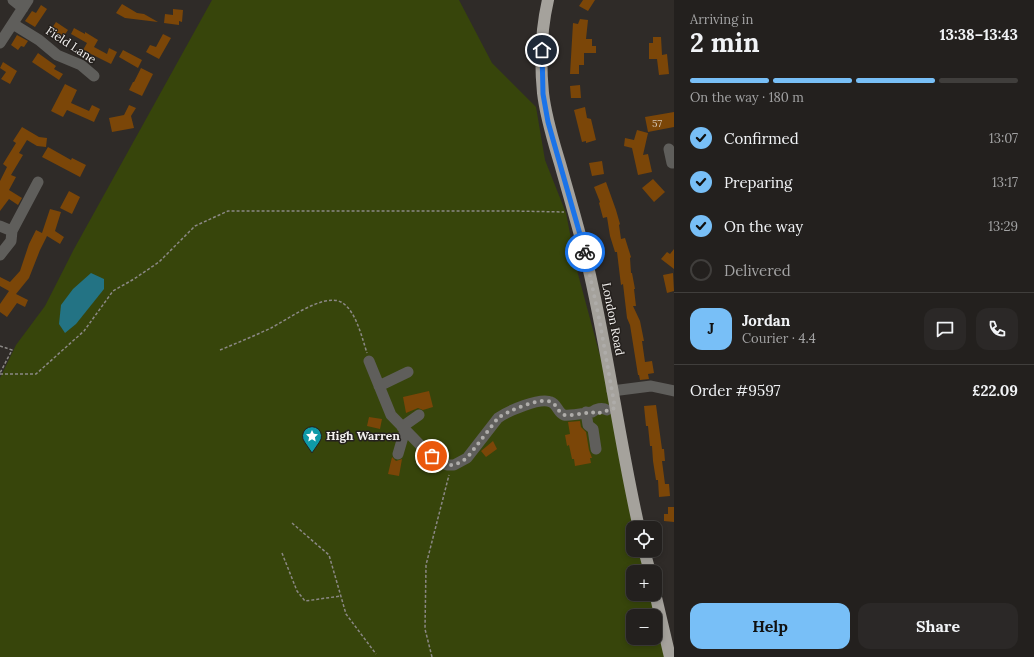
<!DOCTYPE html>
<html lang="en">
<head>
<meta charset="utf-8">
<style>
	body { margin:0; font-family:Lora,serif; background:#2b2827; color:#f1f3f6; height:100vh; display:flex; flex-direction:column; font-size:15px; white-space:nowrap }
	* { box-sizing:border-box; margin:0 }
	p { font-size:13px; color:#a3a3a4 }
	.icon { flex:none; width:22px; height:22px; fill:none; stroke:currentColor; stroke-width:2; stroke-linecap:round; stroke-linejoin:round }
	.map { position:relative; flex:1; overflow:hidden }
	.side { display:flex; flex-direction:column; background:#23201e; width:360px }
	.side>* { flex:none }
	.controls { position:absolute; left:626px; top:521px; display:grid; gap:8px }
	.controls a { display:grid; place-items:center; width:36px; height:36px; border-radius:8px; background:#23201e; box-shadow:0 2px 6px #0003,0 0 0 1px #403e3c; font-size:20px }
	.pin { position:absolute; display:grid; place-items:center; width:34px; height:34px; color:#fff; margin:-17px; border:2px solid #fff; border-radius:50%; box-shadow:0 1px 4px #0007 }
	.courier { position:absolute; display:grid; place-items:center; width:40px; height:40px; margin:-20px; border:3px solid #1a73e8; border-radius:50%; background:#fff; color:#222; box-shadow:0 1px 5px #0007 }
	.overview em { font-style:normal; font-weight:700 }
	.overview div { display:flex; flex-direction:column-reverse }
	.overview { display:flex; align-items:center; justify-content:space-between; height:68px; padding:0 16px }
	h1 { font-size:26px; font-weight:700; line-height:30px }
	.bar { display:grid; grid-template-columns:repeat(4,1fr); gap:6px 4px; align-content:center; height:48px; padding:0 16px }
	.bar i { height:5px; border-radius:3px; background:#403e3c }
	.bar .selected { background:#78bff7 }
	.bar p { grid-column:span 4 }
	.line { display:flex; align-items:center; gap:10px; padding:0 16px; border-top:1px solid #403e3c }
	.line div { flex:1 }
	.round { display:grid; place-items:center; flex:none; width:42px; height:42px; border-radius:12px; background:#2b2827 }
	ol { padding:0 16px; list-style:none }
	li { display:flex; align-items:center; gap:12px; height:44px }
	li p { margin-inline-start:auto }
	li .icon { padding:4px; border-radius:50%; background:#78bff7; color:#111; stroke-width:4 }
	li:last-child { color:#a3a3a4 }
	li i { width:22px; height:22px; border:2px solid #403e3c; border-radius:50% }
	.action { display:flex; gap:8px; margin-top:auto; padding:8px 16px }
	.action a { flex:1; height:46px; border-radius:12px; background:#78bff7; color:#111; font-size:16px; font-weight:700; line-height:46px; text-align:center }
	.action a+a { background:#2b2827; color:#f1f3f6 }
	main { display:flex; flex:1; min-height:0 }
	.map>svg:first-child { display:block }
	.green { fill:#37450b; fill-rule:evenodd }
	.water { fill:#237384 }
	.building { fill:#7b4608 }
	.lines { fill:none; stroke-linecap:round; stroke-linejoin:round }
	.path { stroke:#8b8885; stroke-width:1.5; stroke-dasharray:3 2; stroke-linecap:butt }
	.minor { stroke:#5f5e5b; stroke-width:11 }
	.highway { stroke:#a5a29c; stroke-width:12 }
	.done { stroke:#aeaca9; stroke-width:4; stroke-dasharray:0 7.2 }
	.route { stroke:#1a73e8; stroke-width:5 }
	.labels { text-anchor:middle; stroke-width:3; stroke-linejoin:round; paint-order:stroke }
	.number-label { font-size:10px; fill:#d5c6b5 }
	.street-label { font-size:12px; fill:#f3f1ef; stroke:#25211e }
	.poi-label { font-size:12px; font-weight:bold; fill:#f3f1ef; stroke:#25211e; text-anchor:start }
</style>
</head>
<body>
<main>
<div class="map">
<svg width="674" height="657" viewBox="0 0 674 657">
	<rect width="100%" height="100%" fill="#2f2b28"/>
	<!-- green -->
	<path class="green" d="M212 0H459L492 63 536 107 545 160 566 213 578 274 617 419 633 528V550H646L651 572H633V594H655L670 657H0V378L16 345 45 306 74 249ZM633 616H655V638H633Z"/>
	<!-- water -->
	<path class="water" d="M91 273 104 279V289L76 324 65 333 59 324 61 305 73 289Z"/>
	<!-- building -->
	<path class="building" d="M583 0H595L588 11 579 6Z
		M122 4 137 13 144 14 158 22 125 18 116 13Z
		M41 5 47 9 35 27 25 21 32 11 36 13Z
		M173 9 183 10 182 22 179 21V25L164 23 165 14 173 15Z
		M580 19 588 20 586 39H592V46H596V53H584V65H579V74H570L573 23 578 24Z
		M56 22 68 30 62 39 50 31Z
		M74 28 85 34V32L98 40 94 47 107 54 109 48 117 52 111 64 83 50 87 43 71 34Z
		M163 34 171 38 159 59 146 52 150 45 156 47Z
		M17 35 28 41 24 47 21 46 18 50 11 45Z
		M653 37H661L662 55 667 54 669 74 659 75 657 59H649V43H653Z
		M123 50 142 60 138 68 119 57Z
		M38 53 56 66 54 69 63 74 59 80 32 62Z
		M3 62 17 71 10 84 1 79 6 72 0 68Z
		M141 68 153 74 142 96 129 90 133 82H134Z
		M65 84 77 90 71 103 89 111 92 105 100 109 94 122 67 110 63 117 51 111Z
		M580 85 581 98H571L570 86Z
		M129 105 136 108 131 116 134 128 112 132 109 118 124 115Z
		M585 107 587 118 591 119 596 140 586 143V141L582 142 574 110Z
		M674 112V127L648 132 645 117Z
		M22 127 39 137 47 138 46 147 37 146 27 140 19 153 23 155 11 175 16 177 9 190 22 198 18 205 9 199 0 211V181L7 167 3 164 16 143 13 141Z
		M637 130 648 133 643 155 648 154 652 172 638 175 632 148 624 146 625 138 634 140Z
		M48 147 71 160 72 158 86 165 80 177 42 157Z
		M602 161 604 174 592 176 589 163Z
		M653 179 665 192 654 202 642 188Z
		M606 182 616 210 620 224 619 225 621 239 625 238 631 257 630 258 631 273H632L635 289H634L636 306H633L640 321 644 341H642L645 362 652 361 654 373 648 374 649 379 640 380 639 375H638L630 325 627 318 623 284 621 285 620 277 617 252H615L610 236 607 217 603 218 599 203 600 202 594 187Z
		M69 191 80 197 72 214 60 208Z
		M50 209 61 212 55 231 64 237 60 244 47 236 40 250 29 278 16 294 28 300 25 307 17 303 7 317 0 312V304L9 291 0 286V277L10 282 20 271 29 244 36 230 42 233Z
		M674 249V269L661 259 667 252 670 254Z
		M673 273 674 291 667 293 663 275Z
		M429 391 433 407 423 410 418 408 406 413 403 397Z
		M656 405 662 449H664L665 461H662L665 484H669L670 496 659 497 658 480H656L653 461 652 446H650L648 426H646L644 406Z
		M369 417 382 419 380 429 367 426Z
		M580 421 581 427 586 432 589 450 592 458H590L591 463 575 466 574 459H572L569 445 567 446 565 435 570 434 568 422Z
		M493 441 497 449 486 457 481 451Z
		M392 457 396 461 402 459 399 476 388 474Z
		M668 507H674V522L664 521V514H668Z"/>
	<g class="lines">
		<!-- path -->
		<path class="path" d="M0 346 12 350 0 373
			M220 350C237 343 254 336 271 328 287 320 323 293 341 302 356 310 362 338 367 353
			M0 374H36L84 331 113 291 134 279 159 262 195 226 228 211H514L564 212
			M292 523 329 555 346 614 376 654
			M282 553 297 591 305 601 341 596
			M432 657 425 629 426 565 449 475"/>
		<!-- minor -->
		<path class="minor" d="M13 0 23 8
			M13 24 39 40 57 55 81 65 94 76
			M0 43 28 0
			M669 149 672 163
			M0 226 12 231
			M0 255 11 241 12 231 38 182
			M369 361 391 415 425 450 440 462 447 465H454L467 458 498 418C508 411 540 397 551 402 557 404 558 413 564 415 570 416 585 413 592 412 596 409 602 407 607 410
			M379 386 408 372
			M612 391 651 386 674 391
			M586 412 588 425 593 429 596 449
			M402 427 419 415
			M398 454 405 430"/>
		<!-- highway -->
		<path class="highway" d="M548 0C541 30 540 62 543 93 546 119 554 143 561 167 571 203 582 239 590 275 609 359 620 444 639 528
			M644 550 650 572
			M655 593 670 657"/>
	</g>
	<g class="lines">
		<!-- done -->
		<path class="done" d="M432 456C445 467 453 468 467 458L498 418C508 411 540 397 551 402 557 404 558 413 564 415 570 416 585 413 592 412L596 414 615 408 600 323 585 252"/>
		<!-- route -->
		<path class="route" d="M542 50 543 94 548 122 585 252"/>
	</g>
	<!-- icons -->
	<defs>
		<symbol id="sight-pin" viewBox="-11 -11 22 30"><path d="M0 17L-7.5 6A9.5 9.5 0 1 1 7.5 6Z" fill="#0f9aa8" stroke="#25211e"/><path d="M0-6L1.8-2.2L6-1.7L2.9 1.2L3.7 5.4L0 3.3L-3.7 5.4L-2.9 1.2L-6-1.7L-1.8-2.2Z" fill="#fff"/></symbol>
	</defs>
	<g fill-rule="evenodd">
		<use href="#sight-pin" x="301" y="425" width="22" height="30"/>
	</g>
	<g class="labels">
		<!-- number labels -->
		<g class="number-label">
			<text x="657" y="127">57</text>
		</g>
		<!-- street labels -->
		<g class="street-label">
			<text transform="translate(71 45) rotate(33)" y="4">Field Lane</text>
			<text transform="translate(613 319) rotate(79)" y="4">London Road</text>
		</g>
		<!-- poi labels -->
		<g class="poi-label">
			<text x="326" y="440">High Warren</text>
		</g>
	</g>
</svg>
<div class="controls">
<a><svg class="icon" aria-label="locate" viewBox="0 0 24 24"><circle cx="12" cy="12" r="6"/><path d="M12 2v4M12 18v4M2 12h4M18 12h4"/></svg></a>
<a>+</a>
<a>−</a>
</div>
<div class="pin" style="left:432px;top:456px;background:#ea580c"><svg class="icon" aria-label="bag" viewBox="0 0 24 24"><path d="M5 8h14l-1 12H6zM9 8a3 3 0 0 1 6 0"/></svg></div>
<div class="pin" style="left:542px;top:50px;background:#1f2937"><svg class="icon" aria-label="home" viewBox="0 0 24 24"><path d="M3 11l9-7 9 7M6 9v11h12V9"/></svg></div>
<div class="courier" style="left:585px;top:252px"><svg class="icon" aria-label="bike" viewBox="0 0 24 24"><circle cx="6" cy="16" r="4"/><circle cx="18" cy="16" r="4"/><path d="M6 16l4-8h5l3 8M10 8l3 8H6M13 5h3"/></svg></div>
</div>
<section class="side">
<div class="overview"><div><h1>2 min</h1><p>Arriving in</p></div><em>13:38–13:43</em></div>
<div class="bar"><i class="selected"></i><i class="selected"></i><i class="selected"></i><i></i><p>On the way · 180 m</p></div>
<ol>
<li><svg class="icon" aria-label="check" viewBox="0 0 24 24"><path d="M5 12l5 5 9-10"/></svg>Confirmed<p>13:07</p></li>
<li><svg class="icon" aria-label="check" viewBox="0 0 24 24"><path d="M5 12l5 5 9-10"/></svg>Preparing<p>13:17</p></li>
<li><svg class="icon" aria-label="check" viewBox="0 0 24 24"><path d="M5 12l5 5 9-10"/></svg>On the way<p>13:29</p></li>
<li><i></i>Delivered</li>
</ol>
<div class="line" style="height:72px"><b class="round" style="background:#78bff7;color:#111">J</b><div><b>Jordan</b><p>Courier · 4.4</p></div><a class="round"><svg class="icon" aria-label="chat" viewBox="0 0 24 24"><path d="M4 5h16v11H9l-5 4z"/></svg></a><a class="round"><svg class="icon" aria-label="phone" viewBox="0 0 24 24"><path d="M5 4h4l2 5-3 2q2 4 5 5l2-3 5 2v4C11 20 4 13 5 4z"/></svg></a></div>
<div class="line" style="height:52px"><div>Order #9597</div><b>£22.09</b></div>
<div class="action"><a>Help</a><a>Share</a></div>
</section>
</main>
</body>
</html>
